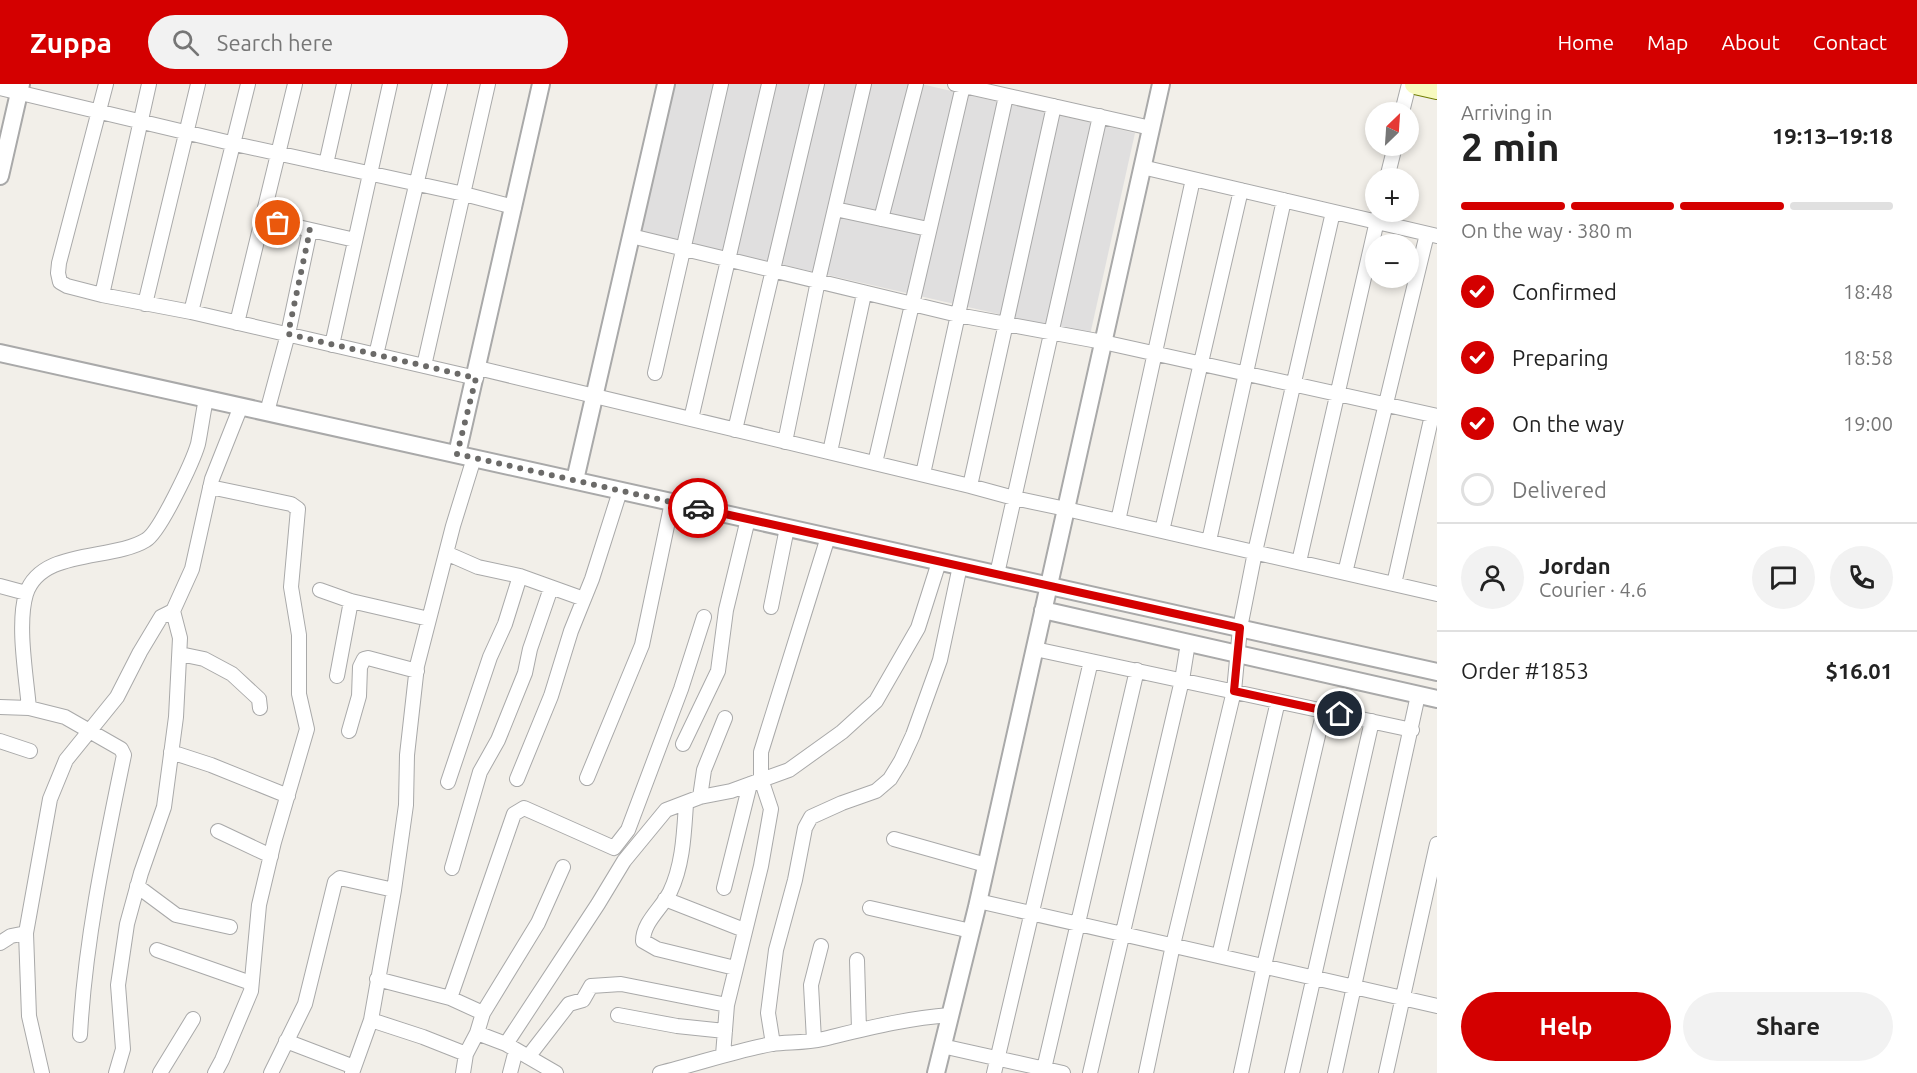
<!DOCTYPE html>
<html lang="en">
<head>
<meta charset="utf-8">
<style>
	body { margin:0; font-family:Ubuntu,sans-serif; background:#f2f2f2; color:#222; height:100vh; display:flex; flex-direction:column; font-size:22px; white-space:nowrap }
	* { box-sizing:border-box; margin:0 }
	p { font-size:20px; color:#767676 }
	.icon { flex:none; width:33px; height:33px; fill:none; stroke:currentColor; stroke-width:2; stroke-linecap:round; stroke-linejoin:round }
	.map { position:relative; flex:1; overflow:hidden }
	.sheet { display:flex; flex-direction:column; background:#fff; width:480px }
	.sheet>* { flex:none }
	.needle { width:39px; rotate:25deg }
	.buttons { position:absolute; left:1365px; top:18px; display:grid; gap:12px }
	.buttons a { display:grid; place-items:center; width:54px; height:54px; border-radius:50%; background:#fff; box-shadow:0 3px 9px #0003; font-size:30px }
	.pin { position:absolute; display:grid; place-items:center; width:51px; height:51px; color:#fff; margin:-26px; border:3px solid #fff; border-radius:50%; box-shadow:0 2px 6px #0007 }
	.courier { position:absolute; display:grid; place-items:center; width:60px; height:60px; margin:-30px; border:4px solid #d40000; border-radius:50%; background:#fff; color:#222; box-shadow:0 2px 8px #0007 }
	.head em { font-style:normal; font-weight:700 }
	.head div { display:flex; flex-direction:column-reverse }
	.head { display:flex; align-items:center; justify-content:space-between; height:102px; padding:0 24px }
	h1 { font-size:39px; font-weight:700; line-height:45px }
	.bar { display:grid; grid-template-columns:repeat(4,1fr); gap:9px 6px; align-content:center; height:72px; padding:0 24px }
	.bar i { height:8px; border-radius:4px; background:#e0e0e0 }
	.bar .active { background:#d40000 }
	.bar p { grid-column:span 4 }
	.line { display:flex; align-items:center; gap:15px; padding:0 24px; border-top:2px solid #e0e0e0 }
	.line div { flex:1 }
	.round { display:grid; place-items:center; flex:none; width:63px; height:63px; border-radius:32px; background:#f2f2f2 }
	ol { padding:0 24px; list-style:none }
	li { display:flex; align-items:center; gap:18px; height:66px }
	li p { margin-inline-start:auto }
	li .icon { padding:6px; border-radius:50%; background:#d40000; color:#fff; stroke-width:4 }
	li:last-child { color:#767676 }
	li i { width:33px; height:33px; border:3px solid #e0e0e0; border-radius:50% }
	.cta { display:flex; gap:12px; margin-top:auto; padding:12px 24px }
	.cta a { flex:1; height:69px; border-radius:36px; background:#d40000; color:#fff; font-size:24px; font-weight:700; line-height:69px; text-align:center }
	.cta a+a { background:#f2f2f2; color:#222 }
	header { display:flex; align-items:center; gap:36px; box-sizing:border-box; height:84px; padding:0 30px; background:#d40000; color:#fff }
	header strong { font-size:28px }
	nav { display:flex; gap:33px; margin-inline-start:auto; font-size:21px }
	.search { width:420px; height:54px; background:#f2f2f2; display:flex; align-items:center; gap:15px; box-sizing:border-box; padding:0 21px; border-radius:33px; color:#767676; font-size:22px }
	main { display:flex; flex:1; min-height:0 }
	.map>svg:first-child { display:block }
	.residential { fill:#e0dfdf }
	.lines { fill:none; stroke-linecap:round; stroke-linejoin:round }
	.minor-casing { stroke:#a9a9a9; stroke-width:16 }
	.tertiary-casing { stroke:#a9a9a9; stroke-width:20 }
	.secondary-casing { stroke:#707d05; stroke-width:22 }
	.minor { stroke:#fff; stroke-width:14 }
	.tertiary { stroke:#fff; stroke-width:16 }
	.secondary { stroke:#f7fabf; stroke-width:20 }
	.done { stroke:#6b6a68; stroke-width:6; stroke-dasharray:0 10.8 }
	.route { stroke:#d40000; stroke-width:8 }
</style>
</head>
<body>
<header>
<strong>Zuppa</strong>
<div class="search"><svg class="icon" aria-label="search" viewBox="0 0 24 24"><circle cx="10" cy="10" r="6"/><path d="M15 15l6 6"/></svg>Search here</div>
<nav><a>Home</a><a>Map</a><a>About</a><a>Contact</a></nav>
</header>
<main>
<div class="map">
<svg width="1437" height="989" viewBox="0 0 1437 989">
	<rect width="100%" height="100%" fill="#f2efe9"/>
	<!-- residential -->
	<path class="residential" d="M669 0H921L1135 49 1090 251 635 147Z"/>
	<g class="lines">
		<defs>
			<path id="minor" d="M106 0 59 179 58 189 60 198 67 202 102 211 191 228 476 294
				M955 0 1151 44
				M0 4 235 60 464 110 514 123
				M1402 28 1409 0
				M326 80 344 0
				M1142 83 1437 152
				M1387 94 1395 62
				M835 125 928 145
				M263 135 355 156
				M881 135 916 0
				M631 152 958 231 1103 258 1437 332
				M102 211 149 0
				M145 220 198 0
				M191 228 248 0
				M237 239 295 0
				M332 261 390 0
				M376 271 440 0
				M424 282 488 0
				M478 284 970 402 1014 414 1066 425 1437 510
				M655 289 721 0
				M267 328 288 250 310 146
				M691 335 769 0
				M735 346 817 0
				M785 358 818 197 864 0
				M830 368 864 210
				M875 379 963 2
				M923 390 1006 12
				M970 402 1054 22
				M210 403 291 420 298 425 291 503 299 551V610L307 645 274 758 259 821 251 907 222 976 215 989
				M1118 437 1193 95
				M1162 447 1241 106
				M1209 457 1284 116
				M446 469 478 483 520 492 584 515
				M1299 478 1379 128
				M1345 489 1427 150
				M997 490 1100 32
				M1394 500 1432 331
				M0 502 26 509
				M320 506 351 517 429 535
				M771 523 787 444
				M1035 565 1412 646
				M180 570 204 575 232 590 259 615 260 624
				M337 592 351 517
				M0 623 29 624 65 633 121 665 124 671C105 763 85 857 80 951
				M29 624C26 591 17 540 26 510 41 464 112 477 146 456 160 448 193 377 198 360 201 345 203 329 206 315
				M349 647 359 612 360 583 364 575 368 574 417 587
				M0 657 30 667
				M683 660 718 587 726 526 748 435
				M171 668 211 681 288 712
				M587 694 642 561 672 418
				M517 695 551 612 571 547 592 495 620 407
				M448 698 490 573 505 540 520 492
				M700 713 704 686 725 634
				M686 720C684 749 683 781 670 808 662 824 643 838 643 857L657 865 735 884
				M218 747 271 772
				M894 755 986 781
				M452 784 480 688 498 656 525 589 530 565 551 504
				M137 802 176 831 230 843
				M724 804 750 700
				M665 815 744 846
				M978 817 1437 922
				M870 824 971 847
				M0 859 11 852 26 849
				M157 866 251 899
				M1219 872 1278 617
				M857 876 859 946
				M377 895 450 914 483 929
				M450 914 514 730 524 724 614 764 628 746 681 605 704 533
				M618 931 677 942 725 947
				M371 936 423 953 466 970
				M477 949 506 960 556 989
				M814 956 811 901 821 862
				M286 957 354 983
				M506 960 598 820 624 777 666 726 700 713 731 707 789 686 842 648 876 617 918 544 939 478
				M773 960 768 929 776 866 795 796 805 744 811 733 842 719 876 707 890 695 901 677 913 651 940 576 960 482
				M942 962 1063 989
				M723 971 727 921 761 782 771 725 761 695V668L828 453
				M528 973 569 920 583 916 591 902 621 900 727 921
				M42 989 29 932 26 849 50 715 66 676 117 613 140 568 161 533 173 527 192 485 212 395 241 322
				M116 989 123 965 118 901 127 840 141 789 164 723 176 633 180 554 173 527
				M160 989 193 935
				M271 989 305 920 335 798 340 794 394 806
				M352 989 371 936 394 806 406 721 407 671 417 582 453 442 474 374
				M463 989 466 970 477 949 483 929 538 839 563 783
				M510 989 516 966
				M660 989C697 980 734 967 772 960 789 958 806 959 823 955 865 945 907 934 950 931
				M994 989 1091 577
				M1043 989 1137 586
				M1090 989 1182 596 1188 559
				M1146 989 1173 861 1234 607 1240 544 1255 468 1333 128
				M1241 989 1264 882 1324 626
				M1292 989 1372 637
				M1335 989 1418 611
				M1386 989 1437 760"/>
			<path id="tertiary" d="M0 92 21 0
				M0 269 1437 588
				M457 370 541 0
				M575 396 666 0
				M1043 526 1437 615
				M936 989 977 823 1161 0"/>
			<path id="secondary" d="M1415 0 1437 5"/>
		</defs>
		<!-- minor casing -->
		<use href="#minor" class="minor-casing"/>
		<!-- tertiary casing -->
		<use href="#tertiary" class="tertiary-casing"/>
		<!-- secondary casing -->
		<use href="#secondary" class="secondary-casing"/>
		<!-- minor -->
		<use href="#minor" class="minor"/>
		<!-- tertiary -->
		<use href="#tertiary" class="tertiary"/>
		<!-- secondary -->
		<use href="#secondary" class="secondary"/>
	</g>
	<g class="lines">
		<!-- done -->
		<path class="done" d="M278 139 310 146 288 250 476 294 457 370 698 424"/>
		<!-- route -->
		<path class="route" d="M698 424 1240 544 1234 607 1340 630"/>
	</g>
</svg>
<div class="buttons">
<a><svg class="needle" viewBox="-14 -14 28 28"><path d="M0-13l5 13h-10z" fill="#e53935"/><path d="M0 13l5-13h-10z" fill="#767676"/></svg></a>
<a>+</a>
<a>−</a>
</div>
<div class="pin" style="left:278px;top:139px;background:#ea580c"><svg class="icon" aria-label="bag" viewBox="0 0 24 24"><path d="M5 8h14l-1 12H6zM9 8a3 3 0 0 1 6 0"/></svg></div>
<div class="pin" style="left:1340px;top:630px;background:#1f2937"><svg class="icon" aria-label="home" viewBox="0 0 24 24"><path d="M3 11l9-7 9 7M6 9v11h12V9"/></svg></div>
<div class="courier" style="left:698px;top:424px"><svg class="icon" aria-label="car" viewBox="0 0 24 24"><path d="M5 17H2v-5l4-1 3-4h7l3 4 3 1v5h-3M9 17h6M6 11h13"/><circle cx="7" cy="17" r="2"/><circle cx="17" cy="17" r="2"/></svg></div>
</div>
<section class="sheet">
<div class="head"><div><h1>2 min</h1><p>Arriving in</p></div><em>19:13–19:18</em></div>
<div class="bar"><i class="active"></i><i class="active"></i><i class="active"></i><i></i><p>On the way · 380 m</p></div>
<ol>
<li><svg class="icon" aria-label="check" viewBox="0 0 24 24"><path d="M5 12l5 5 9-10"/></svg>Confirmed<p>18:48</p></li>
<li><svg class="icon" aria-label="check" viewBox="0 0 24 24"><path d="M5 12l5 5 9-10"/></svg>Preparing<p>18:58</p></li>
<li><svg class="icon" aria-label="check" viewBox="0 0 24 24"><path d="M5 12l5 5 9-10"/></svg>On the way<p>19:00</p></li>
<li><i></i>Delivered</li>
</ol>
<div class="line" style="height:108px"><a class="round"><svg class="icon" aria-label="person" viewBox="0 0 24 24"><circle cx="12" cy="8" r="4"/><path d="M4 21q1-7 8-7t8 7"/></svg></a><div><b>Jordan</b><p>Courier · 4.6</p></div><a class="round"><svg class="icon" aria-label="chat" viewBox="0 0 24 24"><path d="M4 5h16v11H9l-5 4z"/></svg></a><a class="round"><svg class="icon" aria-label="phone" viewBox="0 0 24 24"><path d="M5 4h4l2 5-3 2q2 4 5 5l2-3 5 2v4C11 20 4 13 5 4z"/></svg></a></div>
<div class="line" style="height:78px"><div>Order #1853</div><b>$16.01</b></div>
<div class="cta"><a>Help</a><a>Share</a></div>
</section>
</main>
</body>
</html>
